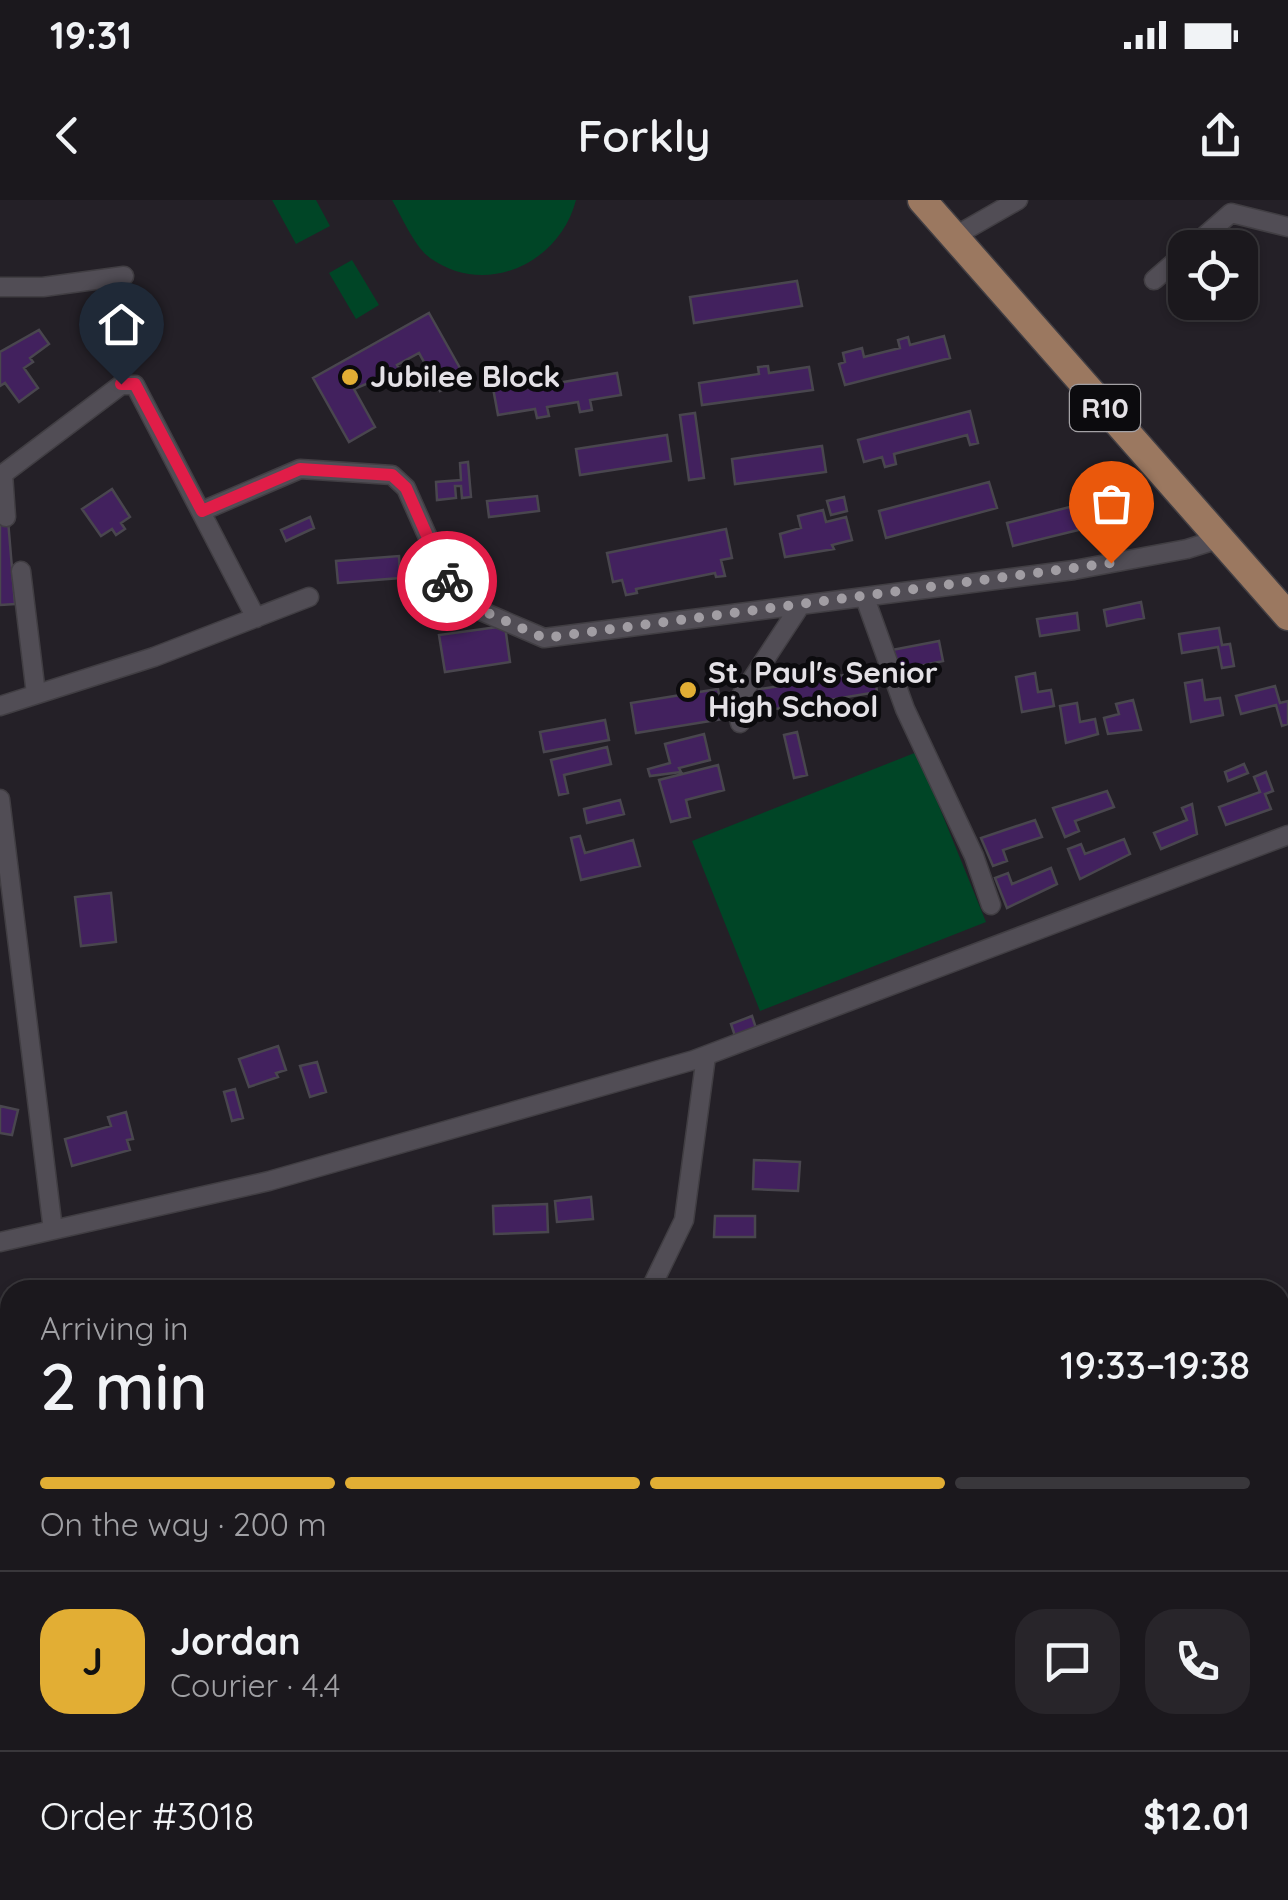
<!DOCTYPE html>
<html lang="en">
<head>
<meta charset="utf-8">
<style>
	body { margin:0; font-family:Quicksand,sans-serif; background:#28252a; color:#f1f3f6; height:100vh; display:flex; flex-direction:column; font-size:38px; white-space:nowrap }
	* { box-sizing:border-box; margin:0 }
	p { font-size:32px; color:#a0a0a4 }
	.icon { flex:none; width:55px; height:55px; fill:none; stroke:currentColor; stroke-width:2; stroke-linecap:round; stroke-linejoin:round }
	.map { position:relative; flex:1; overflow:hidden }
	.sheet { position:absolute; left:0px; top:1080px; width:1290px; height:620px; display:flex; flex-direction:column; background:#1b181d; border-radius:30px 30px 0 0; box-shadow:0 2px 8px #0004,0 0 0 2px #39373b }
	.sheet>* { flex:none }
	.tools { position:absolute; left:1168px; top:30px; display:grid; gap:20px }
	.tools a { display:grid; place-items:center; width:90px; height:90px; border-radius:20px; background:#1b181d; box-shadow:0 2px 8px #0004,0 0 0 2px #39373b; font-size:50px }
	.pin { position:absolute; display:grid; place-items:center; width:85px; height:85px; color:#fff; margin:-102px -42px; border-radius:50% 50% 50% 0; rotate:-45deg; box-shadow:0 0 10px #0007 }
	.pin .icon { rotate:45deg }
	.courier { position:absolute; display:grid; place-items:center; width:100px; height:100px; margin:-50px; border:8px solid #e11d48; border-radius:50%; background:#fff; color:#222; box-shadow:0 2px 12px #0007 }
	.headline em { font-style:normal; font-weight:600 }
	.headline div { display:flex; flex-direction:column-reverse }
	.headline { display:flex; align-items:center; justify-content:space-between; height:170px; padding:0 40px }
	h1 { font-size:65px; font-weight:600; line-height:75px }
	.bar { display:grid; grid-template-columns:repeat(4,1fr); gap:15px 10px; align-content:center; height:120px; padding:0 40px }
	.bar i { height:12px; border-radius:8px; background:#39373b }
	.bar .active { background:#e2ae34 }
	.bar p { grid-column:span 4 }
	.line { display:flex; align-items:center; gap:25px; padding:0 40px; border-top:2px solid #39373b }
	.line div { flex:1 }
	.round { display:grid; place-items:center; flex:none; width:105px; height:105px; border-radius:30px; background:#28252a }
	.status { display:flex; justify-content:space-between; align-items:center; height:70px; padding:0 50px; background:#1b181d; direction:ltr }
	.status svg { height:28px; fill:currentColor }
	header { display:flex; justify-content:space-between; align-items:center; height:130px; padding:0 40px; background:#1b181d; font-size:45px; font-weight:600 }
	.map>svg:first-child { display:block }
	.green { fill:#004526 }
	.building { fill:#42215e; stroke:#49464e; stroke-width:2.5 }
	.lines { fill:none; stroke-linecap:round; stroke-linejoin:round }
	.minor-casing { stroke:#413e43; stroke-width:21 }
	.primary-casing { stroke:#413e43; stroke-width:31 }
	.minor { stroke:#514d55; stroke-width:18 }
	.primary { stroke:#9b7860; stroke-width:28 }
	.done { stroke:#a19da3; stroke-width:10; stroke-dasharray:0 18 }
	.route { stroke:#e11d48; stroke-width:12 }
	.poi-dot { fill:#e2ae34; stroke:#0c0b0e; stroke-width:4 }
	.labels { text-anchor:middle; stroke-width:10; stroke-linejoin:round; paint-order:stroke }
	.shield { fill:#0c0b0e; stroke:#a3a1a5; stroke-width:2.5 }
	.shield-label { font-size:28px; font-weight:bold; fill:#e4e1e6 }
	.poi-label { font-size:30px; font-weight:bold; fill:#e4e1e6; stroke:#0c0b0e; text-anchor:start }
</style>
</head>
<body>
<div class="status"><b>19:31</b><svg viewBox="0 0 49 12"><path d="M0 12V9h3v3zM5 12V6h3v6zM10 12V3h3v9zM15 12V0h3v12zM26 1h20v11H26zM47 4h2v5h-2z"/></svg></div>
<header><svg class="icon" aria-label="back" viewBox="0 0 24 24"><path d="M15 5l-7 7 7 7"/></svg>Forkly<svg class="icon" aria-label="share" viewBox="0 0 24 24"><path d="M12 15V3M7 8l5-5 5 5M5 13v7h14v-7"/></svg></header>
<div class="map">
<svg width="1288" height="1700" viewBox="0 0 1288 1700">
	<rect width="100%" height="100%" fill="#242027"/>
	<!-- green -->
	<path class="green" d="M272 0H316L330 26 296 44Z
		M392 0H576C560 63 486 98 430 58 414 46 402 17 392 0Z
		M352 60 379 105 356 119 329 73Z
		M917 552 986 722 760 811 692 641Z"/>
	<!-- building -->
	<path class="building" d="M797 81 802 106 694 123 690 97Z
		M429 113 465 177 440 191 419 153 397 165 400 170 354 189 375 227 349 242 313 178Z
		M39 130 49 144 30 158 33 162 24 168 38 188 19 202 5 183 0 186V152Z
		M944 136 950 158 845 185 839 164 845 162 843 153 862 148 864 157 900 148 898 140 908 137 910 145Z
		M768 166 769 173 809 167 813 190 702 205 699 183 759 174 758 167Z
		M617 173 621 195 590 200 592 210 580 212 578 202 547 207 549 216 537 218 535 209 498 215 493 188 516 185V190Z
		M970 211 978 243 970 245 967 235 894 254 896 264 885 267 882 257 864 262 858 240Z
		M695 213 704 278 689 280 680 215Z
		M667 235 671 261 580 275 576 249Z
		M822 246 826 272 735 284 732 259Z
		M468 262 471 297 462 298 461 286H455L456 298 437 300 436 282 461 280 460 263Z
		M989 282 997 308 886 338 879 311Z
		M112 289 130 317 121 323 125 329 116 335 112 329 101 336 82 309Z
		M537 296 539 311 489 317 487 301Z
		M844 297 847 311 831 315 827 301Z
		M1105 298 1111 322 1013 346 1007 323Z
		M823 310 826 322 846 317 852 340 832 345 834 349 785 357 780 334 801 328 798 316Z
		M310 317 314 328 286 341 281 330Z
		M8 320 15 404 0 405V321Z
		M726 329 732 358 721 360 725 376 716 377 715 373 636 389 637 393 626 395 622 380 613 382 607 353Z
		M399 356 400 378 338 383 336 361Z
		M1141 402 1144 418 1107 426 1104 410Z
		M1077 413 1079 430 1040 436 1037 419Z
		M505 426 510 462 445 472 439 435Z
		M1219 428 1222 445 1230 444 1234 466 1222 468 1218 447 1182 453 1179 434Z
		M939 441 943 461 896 471 892 450Z
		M825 462 827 478 874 470 877 492 757 512 753 490 806 482 804 466Z
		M1035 473 1038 492 1051 490 1054 506 1022 512 1016 477Z
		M1202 480 1205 500 1220 498 1223 515 1191 522 1185 483Z
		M1275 486 1280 503 1288 501V524L1282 526 1276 505 1241 514 1236 496Z
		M718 489 723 519 636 533 631 503Z
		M1133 500 1141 530 1108 534 1104 518 1119 514 1116 504Z
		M1077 503 1080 522 1095 519 1098 534 1066 543 1060 506Z
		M605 520 609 540 544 552 540 532Z
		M797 532 807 575 794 578 784 535Z
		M704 534 710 560 679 568 681 572 650 576 648 569 670 563 665 544Z
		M607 547 611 564 564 575 568 593 559 595 551 560Z
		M1244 564 1248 573 1228 581 1225 572Z
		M718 565 724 590 686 600 690 617 671 622 659 580Z
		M1266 572 1273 591 1265 594 1271 609 1226 625 1219 607 1260 592 1254 577Z
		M1107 591 1114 607 1075 621 1079 631 1065 637 1053 608Z
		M620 600 624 614 587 623 584 609Z
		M1192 604 1197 634 1161 649 1154 633 1187 620 1182 608Z
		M1035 620 1042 637 1003 650 1007 661 993 666 981 638Z
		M580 636 585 653 633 640 640 666 581 680 571 638Z
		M1124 639 1130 654 1080 679 1068 649 1081 644 1085 654Z
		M1051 668 1057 684 1007 708 995 678 1008 673 1012 684Z
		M111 693 116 742 81 746 75 697Z
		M752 816 756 828 735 836 731 824Z
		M278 846 286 870 276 873 278 877 249 887 239 859Z
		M317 862 326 892 310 897 300 866Z
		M235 889 243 918 232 921 224 892Z
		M0 906 18 910 12 935 0 933Z
		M126 912 133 939 127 940 130 950 72 966 65 939 111 926 108 917Z
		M754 960 800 962 798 991 753 989Z
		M591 997 593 1019 557 1022 555 1001Z
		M547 1004 548 1032 494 1034 493 1006Z
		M715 1016H755V1037H714Z
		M1280 1111 1288 1112V1164H1280Z"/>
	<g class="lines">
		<defs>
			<path id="minor" d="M955 36 1018 0
				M1191 48 1231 13 1288 27
				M1154 80 1185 53
				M0 87H43L124 76
				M202 311 300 269 392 275 406 288 450 387 481 411 544 438 1074 370 1187 349 1219 339
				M6 317 3 274 121 185H135L256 418
				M21 371 36 494
				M865 398 905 509 974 656 991 705
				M0 506 154 457 309 397
				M740 523 737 502 800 406
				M0 599 53 1030
				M0 1042 269 981 694 860 1288 635
				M650 1090 684 1020 706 856
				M0 1353 10 1350
				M0 1589 10 1596
				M415 1690 419 1700
				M1081 1690 1097 1700
				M851 1700 853 1690"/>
			<path id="primary" d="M922 0 1288 416"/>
		</defs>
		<!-- minor casing -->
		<use href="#minor" class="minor-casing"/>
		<!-- primary casing -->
		<use href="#primary" class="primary-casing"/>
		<!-- minor -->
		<use href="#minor" class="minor"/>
		<!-- primary -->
		<use href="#primary" class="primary"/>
	</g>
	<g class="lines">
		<!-- done -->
		<path class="done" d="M447 381 481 410 544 438 1111 363"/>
		<!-- route -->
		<path class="route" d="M121 184H135L202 311 300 269 392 275 406 288 447 381"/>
	</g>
	<!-- markers -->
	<g class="poi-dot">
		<circle cx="350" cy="177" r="10"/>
		<circle cx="688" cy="490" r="10"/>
	</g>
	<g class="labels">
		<!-- shield labels -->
		<rect class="shield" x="1070" y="185" width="70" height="46" rx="8"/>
		<g class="shield-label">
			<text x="1105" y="218">R10</text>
		</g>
		<!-- poi labels -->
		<g class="poi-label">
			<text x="370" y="187">Jubilee Block</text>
			<text x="708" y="483">St. Paul's Senior<tspan x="708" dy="34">High School</tspan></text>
		</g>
	</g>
</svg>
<div class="tools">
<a><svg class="icon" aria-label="locate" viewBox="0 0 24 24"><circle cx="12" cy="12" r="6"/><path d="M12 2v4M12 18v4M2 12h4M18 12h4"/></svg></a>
</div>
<div class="pin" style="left:1111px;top:363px;background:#ea580c"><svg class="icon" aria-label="bag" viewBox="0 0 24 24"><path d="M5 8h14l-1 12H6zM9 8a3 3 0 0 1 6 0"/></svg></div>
<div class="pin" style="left:121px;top:184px;background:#1f2937"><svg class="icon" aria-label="home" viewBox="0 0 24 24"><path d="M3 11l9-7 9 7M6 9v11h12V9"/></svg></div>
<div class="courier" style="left:447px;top:381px"><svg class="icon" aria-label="bike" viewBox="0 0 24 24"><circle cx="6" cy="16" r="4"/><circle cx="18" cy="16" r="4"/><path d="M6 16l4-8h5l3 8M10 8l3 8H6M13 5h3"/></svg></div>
<section class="sheet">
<div class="headline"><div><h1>2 min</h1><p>Arriving in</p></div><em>19:33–19:38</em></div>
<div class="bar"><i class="active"></i><i class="active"></i><i class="active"></i><i></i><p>On the way · 200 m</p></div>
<div class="line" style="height:180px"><b class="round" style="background:#e2ae34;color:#111">J</b><div><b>Jordan</b><p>Courier · 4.4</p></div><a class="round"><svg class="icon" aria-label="chat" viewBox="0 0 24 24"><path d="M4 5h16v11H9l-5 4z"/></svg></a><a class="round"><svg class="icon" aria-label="phone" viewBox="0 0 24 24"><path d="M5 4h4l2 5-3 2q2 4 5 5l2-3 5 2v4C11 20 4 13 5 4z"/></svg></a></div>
<div class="line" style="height:130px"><div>Order #3018</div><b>$12.01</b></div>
</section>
</div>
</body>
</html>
